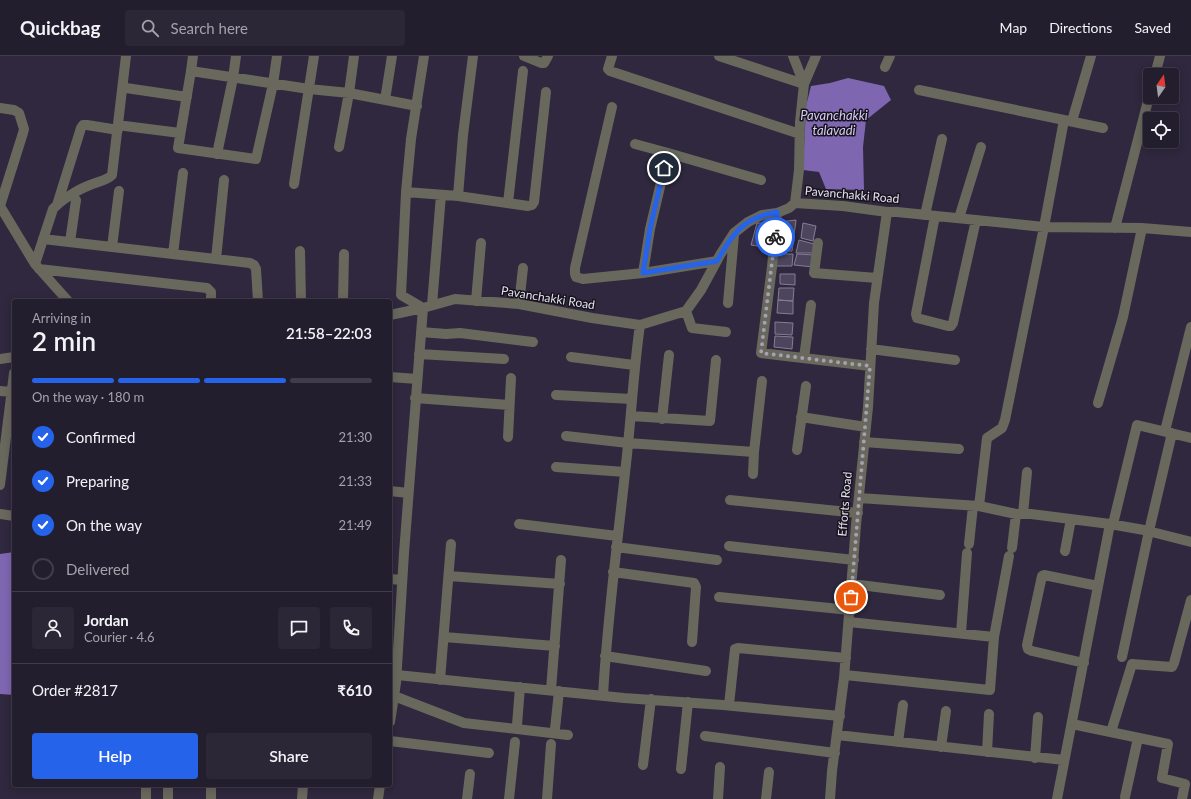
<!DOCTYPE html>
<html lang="en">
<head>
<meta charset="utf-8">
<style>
	body { margin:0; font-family:Lato,sans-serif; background:#2b2736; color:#f1f3f6; height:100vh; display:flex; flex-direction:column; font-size:15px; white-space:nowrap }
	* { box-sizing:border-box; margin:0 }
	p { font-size:13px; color:#a3a2aa }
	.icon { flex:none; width:22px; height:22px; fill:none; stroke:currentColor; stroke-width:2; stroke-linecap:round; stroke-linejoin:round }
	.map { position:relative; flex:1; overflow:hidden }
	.details { position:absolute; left:12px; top:243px; width:380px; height:488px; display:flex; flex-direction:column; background:#231e2e; border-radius:4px; box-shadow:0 2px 10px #0003,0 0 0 1px #403c4a }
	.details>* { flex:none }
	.needle { width:26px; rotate:14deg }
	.buttons { position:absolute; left:1143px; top:12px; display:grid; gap:8px }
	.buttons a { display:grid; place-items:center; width:36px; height:36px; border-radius:4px; background:#231e2e; box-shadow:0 2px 10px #0003,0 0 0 1px #403c4a; font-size:20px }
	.pin { position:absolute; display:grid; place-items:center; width:34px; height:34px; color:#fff; margin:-17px; border:2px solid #fff; border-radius:50%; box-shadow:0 1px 4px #0007 }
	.courier { position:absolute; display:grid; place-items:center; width:40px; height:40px; margin:-20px; border:3px solid #2563eb; border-radius:50%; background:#fff; color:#222; box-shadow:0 1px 5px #0007 }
	.summary em { font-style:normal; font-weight:600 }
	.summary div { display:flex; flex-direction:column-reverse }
	.summary { display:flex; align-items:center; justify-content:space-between; height:68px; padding:0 20px }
	h1 { font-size:26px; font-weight:600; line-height:30px }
	.bar { display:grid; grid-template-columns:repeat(4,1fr); gap:6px 4px; align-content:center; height:48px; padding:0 20px }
	.bar i { height:5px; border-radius:3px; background:#403c4a }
	.bar .selected { background:#2563eb }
	.bar p { grid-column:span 4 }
	.line { display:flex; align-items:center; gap:10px; padding:0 20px; border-top:1px solid #403c4a }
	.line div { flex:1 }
	.round { display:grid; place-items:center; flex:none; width:42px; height:42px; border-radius:4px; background:#2b2736 }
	ol { padding:0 20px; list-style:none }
	li { display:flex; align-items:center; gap:12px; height:44px }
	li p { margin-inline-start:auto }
	li .icon { padding:4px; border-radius:50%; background:#2563eb; color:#fff; stroke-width:4 }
	li:last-child { color:#a3a2aa }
	li i { width:22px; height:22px; border:2px solid #403c4a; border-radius:50% }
	.action { display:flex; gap:8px; margin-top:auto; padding:8px 20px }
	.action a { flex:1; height:46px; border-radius:4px; background:#2563eb; color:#fff; font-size:16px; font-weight:600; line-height:46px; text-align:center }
	.action a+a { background:#2b2736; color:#f1f3f6 }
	header { display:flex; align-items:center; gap:24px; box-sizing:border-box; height:56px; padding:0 20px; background:#231e2e; border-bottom:1px solid #403c4a }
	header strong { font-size:19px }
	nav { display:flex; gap:22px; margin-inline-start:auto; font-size:14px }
	.search { width:280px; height:36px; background:#2b2736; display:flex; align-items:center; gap:10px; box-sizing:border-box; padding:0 14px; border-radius:4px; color:#a3a2aa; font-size:15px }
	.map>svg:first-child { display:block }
	.water { fill:#7f66b1 }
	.building { fill:#4c455c; stroke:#847d97 }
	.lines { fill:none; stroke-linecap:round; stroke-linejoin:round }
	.minor { stroke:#68685d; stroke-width:10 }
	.done { stroke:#a5a0b2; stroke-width:4; stroke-dasharray:0 7.2 }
	.route { stroke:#2563eb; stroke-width:5 }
	.labels { text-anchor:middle; stroke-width:3; stroke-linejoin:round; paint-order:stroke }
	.street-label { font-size:12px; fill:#e5e1f0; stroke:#16131d }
	.water-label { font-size:13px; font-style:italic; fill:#d7cbf4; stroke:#16131d }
</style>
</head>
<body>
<header>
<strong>Quickbag</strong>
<div class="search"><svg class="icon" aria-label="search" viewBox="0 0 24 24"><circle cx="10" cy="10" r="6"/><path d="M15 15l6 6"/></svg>Search here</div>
<nav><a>Map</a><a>Directions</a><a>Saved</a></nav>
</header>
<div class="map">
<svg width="1191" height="743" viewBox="0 0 1191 743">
	<rect width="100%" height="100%" fill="#2f283e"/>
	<!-- water -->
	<path class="water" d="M848 22 884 30 891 44 866 64 863 91 864 134 826 133 819 116 803 114 806 50 811 30 830 27Z
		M14 496V639L0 638V498Z"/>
	<!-- building -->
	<path class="building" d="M796 164 792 195H777L780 166Z
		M757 167 774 168 770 192 751 189Z
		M803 167 816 170 813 185 801 182Z
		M799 184 814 188 813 197H796Z
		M776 198H793L792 210H775Z
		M797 198 814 199 813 211 794 209Z
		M780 218H795V229L780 228Z
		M779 232H794L793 245 778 244Z
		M778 244 793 245V258L777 257Z
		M775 266 793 267 792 279 775 278Z
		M775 280 793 281 792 293 774 291Z"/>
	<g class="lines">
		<!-- minor -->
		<path class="minor" d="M193 0 191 15 309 33 349 37 417 50
			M524 0 541 7H544L548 0
			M612 0 608 13 610 15 800 78
			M719 0 804 28 816 0
			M793 0 804 28 800 66 799 114 795 147
			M885 11 890 0
			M191 15 178 92 256 103 273 28 277 0
			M1155 19 1160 0
			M126 32 187 41
			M919 34 1103 72
			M385 44 392 0
			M612 51 575 212V218L576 221 583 223 643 217
			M0 52 14 54 19 57 24 73 23 77 0 150
			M1072 65 1091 0
			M125 70 180 77
			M635 88 668 97
			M339 91 349 37 354 0
			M217 98 233 22 236 0
			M294 128 314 0
			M406 136 458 140 528 150 532 149 534 146 546 36
			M458 140 463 79 473 0
			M508 147 523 15
			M57 149 81 72 83 69H87L118 74
			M0 150 35 208 68 245
			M777 157 772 211 761 297 870 310
			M925 159 942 83
			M935 160 916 258 917 262 948 270H951L953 267 976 164
			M959 162 981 91
			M1115 172 1150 37
			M43 183 250 207 254 209 256 213 258 245
			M70 186 76 144
			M818 187 814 217 877 222
			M112 191 119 135
			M300 195 301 245
			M173 198 183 117
			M216 203 224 124
			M717 205 643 217 650 173 668 97 761 124
			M35 208 53 153C61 144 79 133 90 129 97 126 106 125 112 119L126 0
			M39 213 207 232 211 236V245
			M343 245 344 198
			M476 245 481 187
			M728 247 734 179
			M519 248 523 212
			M432 249 441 139
			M423 252 401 239 406 136 411 83 424 0
			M686 255 692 272 726 276
			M390 259 423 252 455 243 519 248 592 262 640 269 686 255 701 234 720 199 734 177 748 166 762 159 777 157 789 152 795 147 843 150 887 156H897L1044 171 1142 172 1191 176
			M421 276 446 278 460 277 533 286
			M871 293 955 304
			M419 298 504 303
			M571 301 634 309
			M804 302 811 249
			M0 303 14 301
			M390 321 417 323
			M0 335 12 336
			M556 339 632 343
			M415 342 509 349
			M1098 347 1123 261 1142 172
			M631 360 710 365 716 304
			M801 361 866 371
			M662 363 669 299
			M1165 375 1191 271
			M566 380 628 387 754 396
			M508 381 511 322
			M864 386 959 393
			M797 394 806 330
			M556 411 625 416
			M753 418 754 396 762 325
			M0 429 14 317
			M390 435 408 437
			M859 442 979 450 1016 458H1031L1110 468 1144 474 1191 486
			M730 444 858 457
			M979 450 987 382 1002 372 1005 364 1044 171 1064 64
			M0 458 14 460
			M1023 458 1027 416
			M519 468 617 480
			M1113 468 1137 369 1191 382
			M969 488 973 450
			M729 490 854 504
			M616 491 717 504
			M1012 492 1016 458
			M1065 495 1071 463
			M613 516 694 527 696 531 692 586
			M449 520 560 528
			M390 523 402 524
			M852 528 940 539
			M719 541 850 554
			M961 577 967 497
			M444 581 555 590
			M994 581 1009 500
			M605 600 706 615
			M1122 601 1149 475 1172 377
			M1084 607 1032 595 1028 593 1027 589 1042 520 1044 519 1098 530
			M397 619 624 642 723 649 840 660
			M845 619 990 634 994 581 849 566
			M440 624 451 488
			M551 634 561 504
			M394 640 464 667 568 679
			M603 640C607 565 617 491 625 417 631 367 633 318 640 269
			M729 649 735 593 738 592 846 602
			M390 666 396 627 404 497 423 252
			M1072 668 1168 688 1162 722 1185 728 1182 743
			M517 669 520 631
			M555 673 559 635
			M1111 676 1132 608 1172 611 1174 607 1191 544
			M837 679 1064 704
			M705 680 835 697
			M390 685 489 697
			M898 686 903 649
			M941 691 946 655
			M987 696 989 658
			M1035 702 1038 661
			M643 709 651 643
			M681 713 688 646
			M1125 741 1138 682
			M146 743V729
			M168 743V729
			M211 743V729
			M302 743 303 729
			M378 743 380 729
			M467 743 470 718
			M509 743 515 686
			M547 743 551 688
			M718 743 720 711
			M766 743 769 716
			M830 743 832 715 844 622 856 469 868 351 874 247 887 156
			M1057 743 1110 468"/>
	</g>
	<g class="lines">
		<!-- done -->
		<path class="done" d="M775 181 761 297 870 310 851 541"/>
		<!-- route -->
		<path class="route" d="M664 112 650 173 643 217 717 205C733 177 743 162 777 156L775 181"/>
	</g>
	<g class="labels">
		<!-- street labels -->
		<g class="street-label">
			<text transform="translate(852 139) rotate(5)" y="4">Pavanchakki Road</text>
			<text transform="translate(548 242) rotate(9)" y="4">Pavanchakki Road</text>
			<text transform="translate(845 448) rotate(-85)" y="4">Efforts Road</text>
		</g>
		<!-- water labels -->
		<g class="water-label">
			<text x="834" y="64">Pavanchakki<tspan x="834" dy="15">talavadi</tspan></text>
		</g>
	</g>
</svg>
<div class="buttons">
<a><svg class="needle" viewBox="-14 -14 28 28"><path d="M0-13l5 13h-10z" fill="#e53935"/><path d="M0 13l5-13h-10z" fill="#a3a2aa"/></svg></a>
<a><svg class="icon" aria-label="locate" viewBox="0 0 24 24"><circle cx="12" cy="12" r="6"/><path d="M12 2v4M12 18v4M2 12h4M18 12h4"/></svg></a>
</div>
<div class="pin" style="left:851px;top:541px;background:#ea580c"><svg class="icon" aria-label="bag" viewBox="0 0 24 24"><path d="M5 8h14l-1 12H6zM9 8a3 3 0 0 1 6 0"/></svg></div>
<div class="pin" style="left:664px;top:112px;background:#1f2937"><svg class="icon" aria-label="home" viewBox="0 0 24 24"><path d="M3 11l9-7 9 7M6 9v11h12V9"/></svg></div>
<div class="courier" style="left:775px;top:181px"><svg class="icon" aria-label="bike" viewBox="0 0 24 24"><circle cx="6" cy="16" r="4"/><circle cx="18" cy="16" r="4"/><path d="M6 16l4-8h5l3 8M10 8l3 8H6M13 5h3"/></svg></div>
<section class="details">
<div class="summary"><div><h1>2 min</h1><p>Arriving in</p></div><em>21:58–22:03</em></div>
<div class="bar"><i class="selected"></i><i class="selected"></i><i class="selected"></i><i></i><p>On the way · 180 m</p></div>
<ol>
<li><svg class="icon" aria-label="check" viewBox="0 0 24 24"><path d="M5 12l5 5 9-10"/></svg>Confirmed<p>21:30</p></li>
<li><svg class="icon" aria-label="check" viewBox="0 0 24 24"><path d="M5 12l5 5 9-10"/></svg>Preparing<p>21:33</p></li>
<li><svg class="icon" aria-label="check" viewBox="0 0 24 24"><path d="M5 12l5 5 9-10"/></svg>On the way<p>21:49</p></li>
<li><i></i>Delivered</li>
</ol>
<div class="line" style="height:72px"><a class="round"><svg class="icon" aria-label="person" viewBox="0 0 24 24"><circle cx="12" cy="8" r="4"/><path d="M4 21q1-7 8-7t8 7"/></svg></a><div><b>Jordan</b><p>Courier · 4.6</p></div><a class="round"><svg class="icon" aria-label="chat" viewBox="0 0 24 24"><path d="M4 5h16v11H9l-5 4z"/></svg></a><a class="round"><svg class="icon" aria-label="phone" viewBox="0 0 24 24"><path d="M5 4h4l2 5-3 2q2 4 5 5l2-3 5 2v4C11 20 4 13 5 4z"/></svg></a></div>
<div class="line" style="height:52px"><div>Order #2817</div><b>₹610</b></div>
<div class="action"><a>Help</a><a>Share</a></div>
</section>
</div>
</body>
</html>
